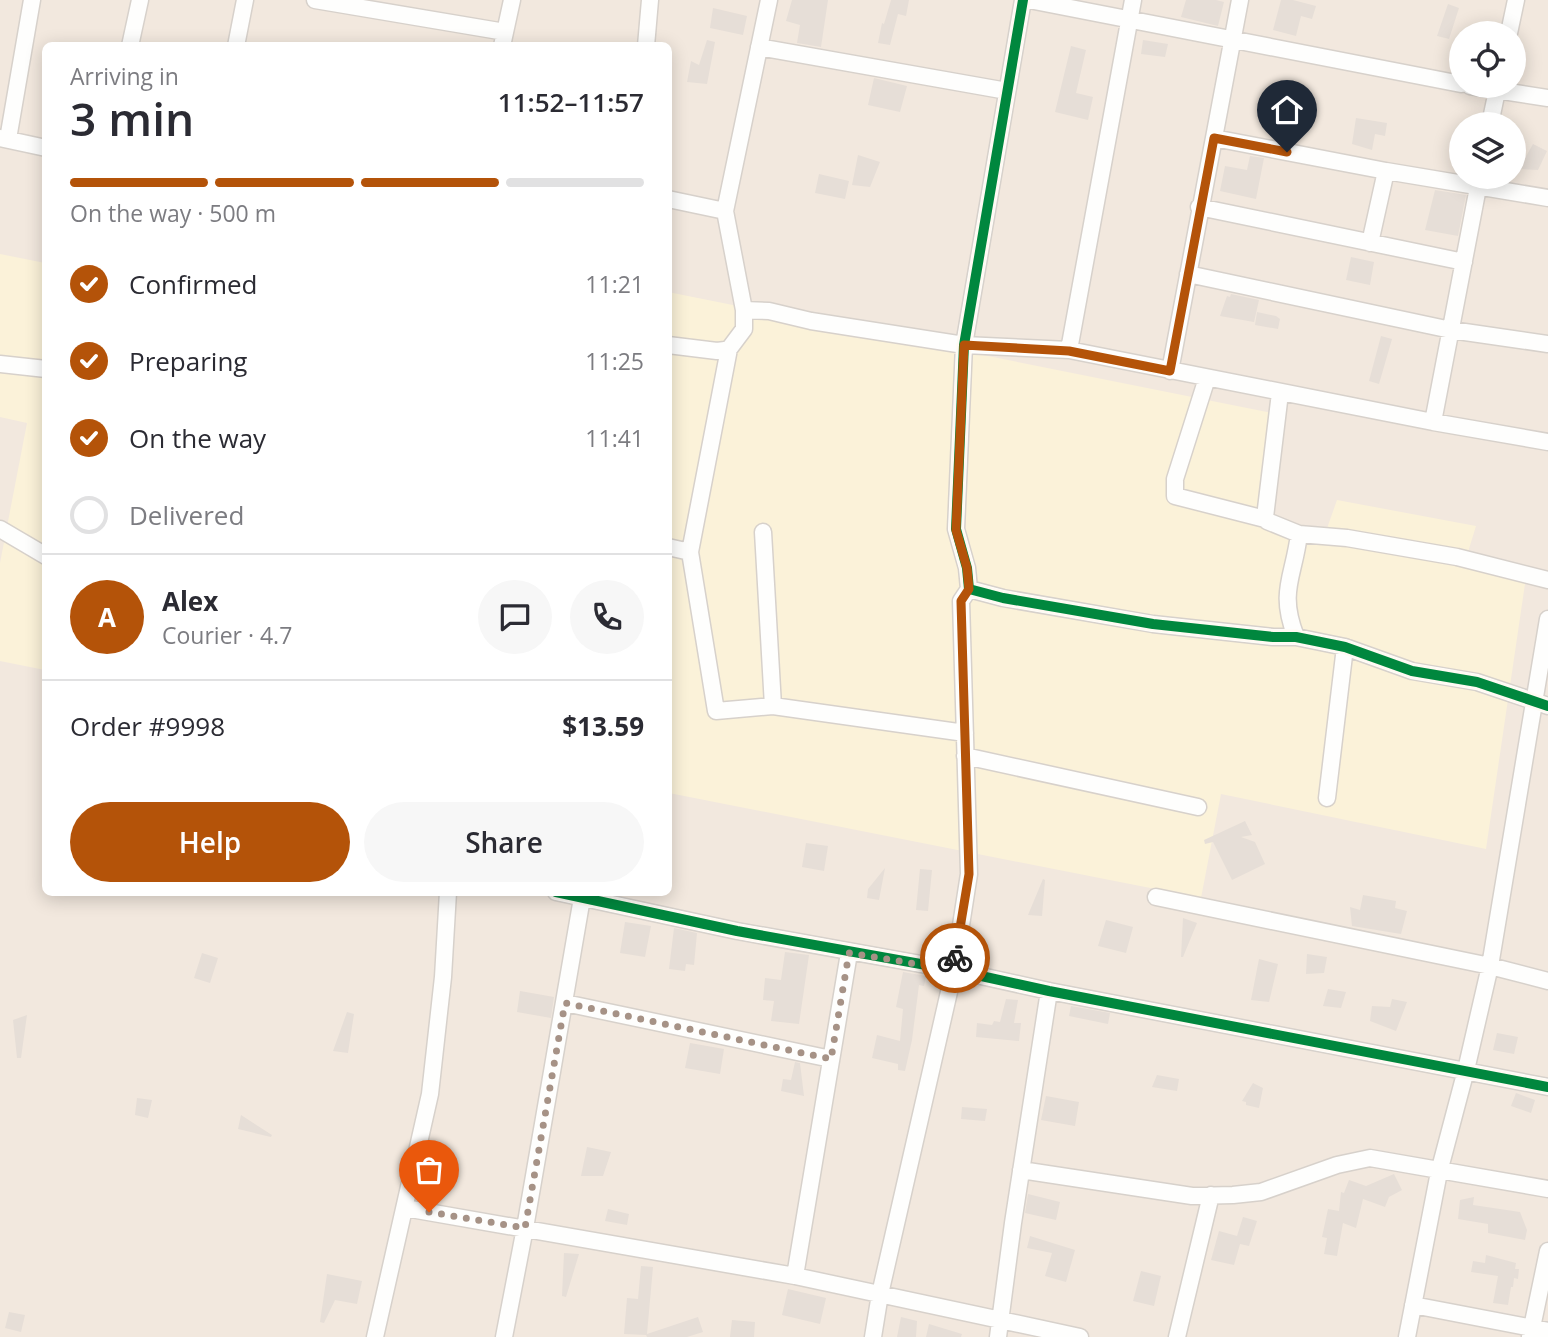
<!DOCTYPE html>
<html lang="en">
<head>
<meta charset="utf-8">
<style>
	body { margin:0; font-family:"Open Sans",sans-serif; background:#f7f7f7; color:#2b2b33; height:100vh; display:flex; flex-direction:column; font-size:26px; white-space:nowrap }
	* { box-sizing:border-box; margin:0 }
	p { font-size:23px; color:#7c7c81 }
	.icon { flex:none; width:38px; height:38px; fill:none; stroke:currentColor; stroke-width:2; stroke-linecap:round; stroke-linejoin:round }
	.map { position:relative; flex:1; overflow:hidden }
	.sheet { position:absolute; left:42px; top:42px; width:630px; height:854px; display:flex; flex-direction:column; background:#fff; border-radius:10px; box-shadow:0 4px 18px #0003 }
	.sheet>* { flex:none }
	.buttons { position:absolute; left:1449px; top:21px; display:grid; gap:14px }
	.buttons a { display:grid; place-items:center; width:77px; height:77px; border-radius:50%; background:#fff; box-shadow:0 4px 18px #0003; font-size:35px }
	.pin { position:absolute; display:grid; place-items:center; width:60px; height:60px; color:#fff; margin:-72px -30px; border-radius:50% 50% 50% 0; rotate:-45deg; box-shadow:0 0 7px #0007 }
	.pin .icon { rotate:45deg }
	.courier { position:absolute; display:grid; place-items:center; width:70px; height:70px; margin:-35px; border:5px solid #b45309; border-radius:50%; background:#fff; color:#222; box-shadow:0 2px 9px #0007 }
	.overview em { font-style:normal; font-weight:600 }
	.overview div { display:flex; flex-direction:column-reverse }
	.overview { display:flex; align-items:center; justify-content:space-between; height:119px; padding:0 28px }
	h1 { font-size:46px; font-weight:600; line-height:52px }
	.bar { display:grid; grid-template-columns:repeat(4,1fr); gap:10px 7px; align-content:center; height:84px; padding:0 28px }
	.bar i { height:9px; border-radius:5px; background:#e1e1e2 }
	.bar .on { background:#b45309 }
	.bar p { grid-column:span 4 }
	.line { display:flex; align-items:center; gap:18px; padding:0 28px; border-top:2px solid #e1e1e2 }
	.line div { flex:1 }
	.round { display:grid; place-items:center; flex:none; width:74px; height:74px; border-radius:37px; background:#f7f7f7 }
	ol { padding:0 28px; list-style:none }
	li { display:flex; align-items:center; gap:21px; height:77px }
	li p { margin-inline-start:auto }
	li .icon { padding:7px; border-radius:50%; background:#b45309; color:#fff; stroke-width:4 }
	li:last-child { color:#7c7c81 }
	li i { width:38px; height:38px; border:4px solid #e1e1e2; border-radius:50% }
	.button { display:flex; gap:14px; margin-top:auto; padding:14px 28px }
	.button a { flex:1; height:80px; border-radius:42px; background:#b45309; color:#fff; font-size:28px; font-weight:600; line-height:80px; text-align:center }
	.button a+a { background:#f7f7f7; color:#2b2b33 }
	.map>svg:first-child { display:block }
	.residential { fill:#f2e8de; fill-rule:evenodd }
	.sand { fill:#fbf2d9 }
	.building { fill:#e6ded7 }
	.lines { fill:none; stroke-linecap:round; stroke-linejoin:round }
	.minor-casing { stroke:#d7d1cb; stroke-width:19 }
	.minor { stroke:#fefefd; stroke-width:16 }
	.cycleway-casing { stroke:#fffaf3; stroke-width:15 }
	.cycleway { stroke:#00873e; stroke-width:10 }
	.done { stroke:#a69286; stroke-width:7; stroke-dasharray:0 12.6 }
	.route { stroke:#b45309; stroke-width:9 }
</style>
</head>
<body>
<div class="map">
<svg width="1548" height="1337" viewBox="0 0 1548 1337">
	<rect width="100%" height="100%" fill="#f9f5f0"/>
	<!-- residential -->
	<path class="residential" d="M0 0H1548V1337H0ZM1461 33H1514V86H1461ZM46 46H668V892H46ZM1461 124H1514V177H1461Z"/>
	<!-- sand -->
	<path class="sand" d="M0 254 45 263V670L0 661V563L27 423 0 417Z
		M668 292 1272 413 1256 524 1325 534 1337 500 1476 526 1464 565 1526 577 1486 849 1221 794 1201 898 669 793Z"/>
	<!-- building -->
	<path class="building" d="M792 0H828L821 47 797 43 800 25 786 21Z
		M891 0H909L906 16 898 14 890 45 878 43 882 23 884 24Z
		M1186 0H1216L1224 2 1218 26 1181 17Z
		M1281 0H1293L1316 6 1312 19 1301 16 1296 36 1273 30Z
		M1448 4 1459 8 1449 39 1437 36Z
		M713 8 747 16 743 35 710 28Z
		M707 40 715 42 707 84 687 82 691 61 699 65Z
		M1143 40 1168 44 1165 57 1141 54Z
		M1071 46 1086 50 1076 93 1093 97 1088 120 1055 112Z
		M874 78 907 86 900 112 868 105Z
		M1356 118 1387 123 1385 136 1375 134 1372 150 1352 144Z
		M1533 144 1547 151 1538 170 1519 169Z
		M858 155 880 162 870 187 852 185Z
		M1250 156 1264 158 1256 199 1220 191 1225 166 1247 170Z
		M819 174 849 181 845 199 815 193Z
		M1435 190 1466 195 1458 236 1425 230Z
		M1351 257 1374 262 1370 285 1346 280Z
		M1231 294 1259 300 1254 322 1220 316 1227 296 1230 297Z
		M1257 312 1276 316 1280 319 1278 329 1255 325Z
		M1381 336 1392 339 1379 384 1369 381Z
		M1245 821 1252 835 1241 837 1255 842 1265 864 1232 880 1213 842 1205 844 1204 840Z
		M806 843 828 846 824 871 802 867Z
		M885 868 879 900 867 898 868 889Z
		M920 869 932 870 928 911 916 910Z
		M1043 879 1045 880 1042 916 1028 915Z
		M1363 895 1396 901 1395 908 1407 911 1401 934 1352 926 1350 907 1360 910Z
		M1183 918 1197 923 1183 957H1181Z
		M1106 920 1133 927 1126 953 1098 946Z
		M625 922 651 926 645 957 620 953Z
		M674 928 697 933 694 965 686 964 685 971 669 969Z
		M785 952 809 955 799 1024 771 1021 774 1001 763 1000 765 978 781 980Z
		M202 953 218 958 210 983 194 978Z
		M1307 954 1327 957 1324 973 1306 974Z
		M1259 959 1278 964 1269 1002 1251 1000Z
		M903 972 926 976 924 986 919 985 912 1040 905 1071 898 1070V1064L872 1058 877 1035 900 1041 903 1009 896 1007Z
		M1328 989 1346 992 1341 1008 1323 1006Z
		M520 991 554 997 551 1018 517 1012Z
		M1006 999 1018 1000 1014 1023H1021L1019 1041 976 1037 977 1023 992 1025 994 1021 1000 1022Z
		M1392 999 1407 1002 1396 1031 1370 1021 1372 1006 1390 1007Z
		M1071 1006 1110 1013 1108 1024 1069 1016Z
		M347 1012 354 1014 348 1053 333 1051Z
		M27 1015 21 1058H17L13 1020Z
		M1497 1033 1518 1037 1514 1054 1493 1050Z
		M690 1043 724 1049 720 1074 685 1068Z
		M795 1062 800 1063 804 1096 781 1091 783 1079 791 1080Z
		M1157 1075 1179 1079 1177 1091 1152 1087Z
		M1253 1083 1263 1088 1259 1108 1246 1105V1102L1242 1101Z
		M1516 1093 1535 1100 1531 1113 1511 1106Z
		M1046 1096 1079 1102 1075 1126 1041 1120Z
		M137 1098 152 1100 148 1118 135 1115Z
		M962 1107 987 1109 985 1121 961 1119Z
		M241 1115 272 1135 271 1137 238 1129Z
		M587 1147 611 1152 603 1176H581Z
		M1394 1174 1402 1190 1389 1197 1385 1207 1363 1199 1356 1228 1343 1223 1337 1256 1324 1254 1327 1238 1322 1237 1328 1209 1339 1211 1341 1192 1344 1193 1349 1180 1366 1186Z
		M1028 1194 1060 1202 1056 1220 1025 1213Z
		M1474 1197 1473 1205 1520 1212 1527 1230 1525 1240 1488 1233V1224L1458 1219 1460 1200Z
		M608 1209 629 1214 627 1225 605 1221Z
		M1243 1217 1257 1221 1249 1246 1240 1244 1234 1265 1211 1260 1219 1231 1237 1236Z
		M1030 1236 1075 1250 1066 1282 1045 1276 1052 1253 1027 1248Z
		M564 1253 579 1254 566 1297 562 1296Z
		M1486 1255 1516 1263 1515 1269H1519L1518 1279 1514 1278 1513 1287H1511L1508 1305 1493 1303 1498 1276 1471 1272 1473 1261 1485 1263Z
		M641 1266 653 1267 647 1334 698 1317 703 1332 687 1337H647L646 1335 624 1334 627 1298 638 1299Z
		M1141 1271 1161 1276 1154 1306 1133 1301Z
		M327 1274 362 1281 357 1304 335 1300 324 1323 320 1322Z
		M788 1289 826 1298 820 1324 782 1315Z
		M9 1312 25 1315 21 1332 5 1328Z
		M901 1317 917 1321 916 1337H897Z
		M732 1320 755 1322 754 1337H730Z
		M929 1324 962 1334 961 1337H926Z"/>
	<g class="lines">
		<defs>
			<path id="minor" d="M315 0 505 32
				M1023 0 964 345 956 529 967 568 969 589 1003 598 1153 624 1273 637H1296L1345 647 1412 671 1477 682 1548 706
				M1029 0 1461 84
				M1509 33 1516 0
				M130 46 140 0
				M236 46 245 0
				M502 46 512 0
				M646 46 650 0
				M759 47 1007 91
				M1470 86 1548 98
				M1490 124 1498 86
				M0 138 46 148
				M1214 138 1386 171 1548 198
				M8 139 32 0
				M668 199 725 211
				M1199 207 1464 262
				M1370 243 1386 171
				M1188 274 1451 330 1548 344
				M744 310 769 311 811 321 964 345 1069 350 1433 422 1548 442
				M668 345 717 351 725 350 729 349 744 329V310L725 211 769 0
				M729 349 690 552 716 711 773 706 965 733
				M1069 350 1133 0
				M0 364 46 369
				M1170 371 1240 0
				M1207 378 1175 479V496L1265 519
				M1280 393 1265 517 1267 521 1299 534
				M1433 422 1480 177
				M0 529 46 556
				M763 532 773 706
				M668 547 690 552
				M1296 637C1278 591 1294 577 1299 534L1347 538 1457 557 1548 580
				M965 756 1198 807
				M1327 798 1345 647
				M556 892 737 931 954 970 1049 991 1548 1087
				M1156 897 1490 966 1548 981
				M565 1003 831 1059
				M1021 1170 1192 1196 1233 1195 1261 1192 1337 1165 1370 1158 1548 1189
				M405 1208 795 1276 1080 1337
				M795 1276 849 953
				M1413 1305 1548 1331
				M375 1337 430 1094 443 977 448 892
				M504 1337 525 1228 582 898
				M873 1337 880 1294 954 970 969 874 961 601 969 589
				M998 1337 1013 1223 1049 991
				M1177 1337 1211 1195
				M1407 1337 1439 1172 1466 1070 1490 966 1548 619
				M1530 1337 1548 1251"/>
		</defs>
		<!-- minor casing -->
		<use href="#minor" class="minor-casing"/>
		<!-- minor -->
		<use href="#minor" class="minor"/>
		<defs>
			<path id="cycleway" d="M1023 0 964 345 956 529 967 568 969 589 1003 598 1153 624 1273 637H1296L1345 647 1412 671 1477 682 1548 706
				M556 892 737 931 954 970 1049 991 1548 1087"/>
		</defs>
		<!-- cycleway casing -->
		<use href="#cycleway" class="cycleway-casing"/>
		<!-- cycleway -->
		<use href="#cycleway" class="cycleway"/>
	</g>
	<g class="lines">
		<!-- done -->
		<path class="done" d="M429 1212 525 1228 565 1003 831 1059 849 953 954 970 955 958"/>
		<!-- route -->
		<path class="route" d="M955 958 969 874 961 601 969 589 967 568 956 530 964 345 1069 351 1170 371 1214 138 1287 152"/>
	</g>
</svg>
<div class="buttons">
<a><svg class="icon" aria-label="locate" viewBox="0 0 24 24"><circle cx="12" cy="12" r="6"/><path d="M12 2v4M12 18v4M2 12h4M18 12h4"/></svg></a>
<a><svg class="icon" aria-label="layers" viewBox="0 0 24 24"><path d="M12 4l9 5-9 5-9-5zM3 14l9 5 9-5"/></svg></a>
</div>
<div class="pin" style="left:429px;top:1212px;background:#ea580c"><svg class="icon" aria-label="bag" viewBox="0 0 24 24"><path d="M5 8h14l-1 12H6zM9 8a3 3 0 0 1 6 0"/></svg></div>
<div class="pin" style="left:1287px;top:152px;background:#1f2937"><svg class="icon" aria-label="home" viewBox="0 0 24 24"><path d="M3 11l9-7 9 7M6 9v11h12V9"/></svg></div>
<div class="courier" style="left:955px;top:958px"><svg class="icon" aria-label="bike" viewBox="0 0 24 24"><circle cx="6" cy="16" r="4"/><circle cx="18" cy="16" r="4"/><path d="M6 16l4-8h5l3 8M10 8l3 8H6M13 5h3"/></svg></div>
<section class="sheet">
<div class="overview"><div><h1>3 min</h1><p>Arriving in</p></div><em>11:52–11:57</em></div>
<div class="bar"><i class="on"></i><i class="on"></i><i class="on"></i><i></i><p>On the way · 500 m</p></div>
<ol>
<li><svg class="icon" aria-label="check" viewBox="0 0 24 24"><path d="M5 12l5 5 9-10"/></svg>Confirmed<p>11:21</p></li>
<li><svg class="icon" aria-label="check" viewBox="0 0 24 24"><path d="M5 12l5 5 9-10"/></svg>Preparing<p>11:25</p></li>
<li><svg class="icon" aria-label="check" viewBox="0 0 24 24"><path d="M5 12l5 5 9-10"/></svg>On the way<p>11:41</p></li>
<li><i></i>Delivered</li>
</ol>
<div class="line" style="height:126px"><b class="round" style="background:#b45309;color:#fff">A</b><div><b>Alex</b><p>Courier · 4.7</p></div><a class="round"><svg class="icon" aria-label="chat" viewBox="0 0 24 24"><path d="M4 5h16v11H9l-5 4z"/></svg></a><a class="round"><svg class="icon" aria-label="phone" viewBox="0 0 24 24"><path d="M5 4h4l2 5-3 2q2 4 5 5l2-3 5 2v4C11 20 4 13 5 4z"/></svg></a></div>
<div class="line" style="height:91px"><div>Order #9998</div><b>$13.59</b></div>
<div class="button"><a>Help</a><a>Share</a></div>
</section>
</div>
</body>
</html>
